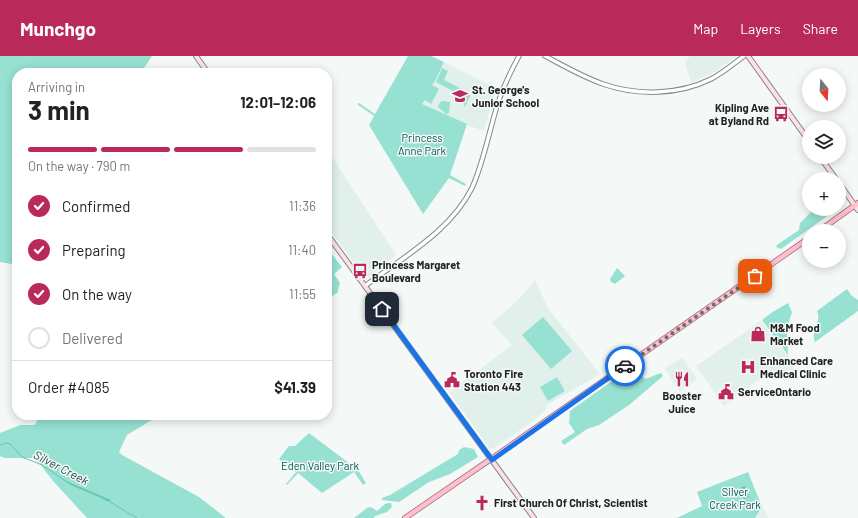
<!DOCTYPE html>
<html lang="en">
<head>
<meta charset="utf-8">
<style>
	body { margin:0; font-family:Barlow,sans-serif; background:#f6f6f6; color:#222; height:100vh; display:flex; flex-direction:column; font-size:15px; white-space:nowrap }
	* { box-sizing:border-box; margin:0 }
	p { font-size:13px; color:#767676 }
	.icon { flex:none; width:22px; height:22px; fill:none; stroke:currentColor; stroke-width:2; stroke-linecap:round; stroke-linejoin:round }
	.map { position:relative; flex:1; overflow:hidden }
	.panel { position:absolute; left:12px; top:12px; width:320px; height:352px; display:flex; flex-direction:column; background:#fff; border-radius:16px; box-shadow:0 2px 10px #0003 }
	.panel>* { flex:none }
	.needle { width:26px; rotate:162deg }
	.buttons { position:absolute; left:802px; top:12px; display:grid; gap:8px }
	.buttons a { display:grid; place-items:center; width:44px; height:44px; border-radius:50%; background:#fff; box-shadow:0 2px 10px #0003; font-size:20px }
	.pin { position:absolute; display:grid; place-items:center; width:34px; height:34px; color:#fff; margin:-17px; border-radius:8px; box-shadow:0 2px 6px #0006 }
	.courier { position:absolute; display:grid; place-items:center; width:40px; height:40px; margin:-20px; border:3px solid #1a73e8; border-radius:50%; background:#fff; color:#222; box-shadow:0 1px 5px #0007 }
	.overview em { font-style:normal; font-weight:700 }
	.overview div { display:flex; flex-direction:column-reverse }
	.overview { display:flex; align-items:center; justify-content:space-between; height:68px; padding:0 16px }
	h1 { font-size:26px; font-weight:700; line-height:30px }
	.bar { display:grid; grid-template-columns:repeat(4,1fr); gap:6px 4px; align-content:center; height:48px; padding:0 16px }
	.bar i { height:5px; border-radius:3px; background:#e0e0e0 }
	.bar .selected { background:#b92a5b }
	.bar p { grid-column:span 4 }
	.line { display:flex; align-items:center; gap:10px; padding:0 16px; border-top:1px solid #e0e0e0 }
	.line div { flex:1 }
	ol { padding:0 16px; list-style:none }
	li { display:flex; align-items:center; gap:12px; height:44px }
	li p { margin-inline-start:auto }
	li .icon { padding:4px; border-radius:50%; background:#b92a5b; color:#fff; stroke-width:4 }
	li:last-child { color:#767676 }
	li i { width:22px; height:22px; border:2px solid #e0e0e0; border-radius:50% }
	header { display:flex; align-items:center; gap:24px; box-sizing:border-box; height:56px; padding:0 20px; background:#b92a5b; color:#fff }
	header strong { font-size:19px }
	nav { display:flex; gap:22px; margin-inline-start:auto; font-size:14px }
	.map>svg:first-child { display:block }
	.built { fill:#e2f0ec }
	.green { fill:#97e1d2 }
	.water { fill:#66c6b4 }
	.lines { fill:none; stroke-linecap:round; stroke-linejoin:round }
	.stream { stroke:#66c6b4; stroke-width:1 }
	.tertiary-casing { stroke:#848887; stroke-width:5.5 }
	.secondary-casing { stroke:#848887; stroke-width:6 }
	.primary-casing { stroke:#af6e7c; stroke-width:6 }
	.tertiary { stroke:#fff; stroke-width:3.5 }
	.secondary { stroke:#fee0e6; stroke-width:4 }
	.primary { stroke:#fdc0ce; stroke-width:4.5 }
	.done { stroke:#6b6e6d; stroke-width:4; stroke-dasharray:0 7.2 }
	.route { stroke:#1a73e8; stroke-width:5 }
	.labels { text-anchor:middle; stroke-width:3; stroke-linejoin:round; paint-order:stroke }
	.poi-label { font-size:11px; font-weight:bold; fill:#212322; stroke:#f4f8f7; text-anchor:start }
	.park-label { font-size:11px; fill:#00584c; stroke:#f4f8f7 }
	.water-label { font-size:12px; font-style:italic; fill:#234e46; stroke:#f4f8f7 }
</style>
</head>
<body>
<header>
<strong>Munchgo</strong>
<nav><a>Map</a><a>Layers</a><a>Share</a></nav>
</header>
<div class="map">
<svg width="858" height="462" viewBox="0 0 858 462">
	<rect width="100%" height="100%" fill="#f4f8f7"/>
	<!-- built -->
	<path class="built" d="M690 0H737L715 16 691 27 685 6Z
		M444 6 496 32 484 75 459 66 422 48Z
		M327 93 396 199 366 223 327 170Z
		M535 224 548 252 600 318 547 349 545 355 532 366 494 392 490 393 449 336 512 289 492 267 520 242Z
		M761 265 791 304 794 313 763 320 724 350 696 310Z
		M682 301 697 323 680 335 665 313Z
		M762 451 769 462H755Z"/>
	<!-- green -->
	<path class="green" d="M0 0H152L141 17H17V209L0 206Z
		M408 0H431L444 6 435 25 432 29 439 33 431 48 425 44 422 48 467 68 450 119 466 128 465 130 449 122 423 158 369 69 374 60 357 48 359 47 375 58Z
		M442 12 448 15 444 24 471 38 465 51 462 40 436 26Z
		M442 45 450 46 449 57 446 58 438 51 439 48Z
		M814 153H837L781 193 776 191 777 189 799 174 800 167Z
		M327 192 342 211 334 218 340 227 338 234V236L327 244Z
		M617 212 625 220 615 228 611 226 610 223Z
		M847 233 852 240 858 244V255L815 286C810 275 822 266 817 255Z
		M788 247 792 256 787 272 788 299 762 264 771 257Z
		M543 261 572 295 551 313 522 279Z
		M637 314 645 323 661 317 663 320 629 349 599 369 587 373 564 389 561 385 575 376 569 367 570 355 626 315Z
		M557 321 565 335 548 345 540 331Z
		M39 359H160L127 379 119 396 122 399 199 441 226 462H87L54 426 35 402H5L0 400V377L20 369H35Z
		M309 377 358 414 366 427 363 429 354 416 322 437 298 417 287 429 286 428 296 416 279 403 289 390H295Z
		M464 391 474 393 478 401 450 418 429 426 399 446 382 444V442L390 439 458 398 459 394Z
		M748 416 762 451 755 462H677L702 450 697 436Z
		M389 447H391L392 451 387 456 375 460 374 462H354L367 452 371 451 377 455 385 448Z"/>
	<!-- water -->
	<path class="water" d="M66 425 111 444 109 446C96 439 81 434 67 427Z
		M745 430 749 441 744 443 740 432Z"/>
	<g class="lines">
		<!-- stream -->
		<path class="stream" d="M0 389 6 387 10 388 22 401 42 409 67 426
			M110 446 137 462"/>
		<defs>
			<path id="tertiary" d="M545 0C564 10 583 21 603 28 637 40 679 39 711 23 723 17 733 8 744 0
				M365 230C403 201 450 176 472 132 484 105 489 75 498 47 503 31 511 15 519 0"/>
			<path id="secondary" d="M196 0 208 17
				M748 0 809 85
				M820 101 836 123
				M839 127 858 154
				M327 178 534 462"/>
			<path id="primary" d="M819 175 858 147
				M405 462 491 403 809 182"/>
		</defs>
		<!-- tertiary casing -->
		<use href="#tertiary" class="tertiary-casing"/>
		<!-- secondary casing -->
		<use href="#secondary" class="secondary-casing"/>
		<!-- primary casing -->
		<use href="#primary" class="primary-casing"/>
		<!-- tertiary -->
		<use href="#tertiary" class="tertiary"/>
		<!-- secondary -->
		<use href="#secondary" class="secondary"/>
		<!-- primary -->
		<use href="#primary" class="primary"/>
	</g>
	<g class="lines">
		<!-- done -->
		<path class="done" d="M625 310 755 220"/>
		<!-- route -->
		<path class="route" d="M382 253 492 404 625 310"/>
	</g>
	<!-- icons -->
	<defs>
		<symbol id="school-bare" viewBox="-9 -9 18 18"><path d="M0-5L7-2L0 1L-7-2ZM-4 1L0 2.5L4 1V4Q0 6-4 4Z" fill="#b92a5b" stroke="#f4f8f7" stroke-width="2.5" paint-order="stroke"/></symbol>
		<symbol id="bus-bare" viewBox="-9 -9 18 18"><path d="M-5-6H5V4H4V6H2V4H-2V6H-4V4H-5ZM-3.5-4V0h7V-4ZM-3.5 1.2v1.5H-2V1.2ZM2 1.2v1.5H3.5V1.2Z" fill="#b92a5b" stroke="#f4f8f7" stroke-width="2.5" paint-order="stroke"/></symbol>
		<symbol id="shop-bare" viewBox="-9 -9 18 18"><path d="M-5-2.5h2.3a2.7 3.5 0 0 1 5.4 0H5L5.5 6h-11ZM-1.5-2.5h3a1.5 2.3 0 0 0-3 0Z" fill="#b92a5b" stroke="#f4f8f7" stroke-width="2.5" paint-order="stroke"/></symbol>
		<symbol id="hospital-bare" viewBox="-9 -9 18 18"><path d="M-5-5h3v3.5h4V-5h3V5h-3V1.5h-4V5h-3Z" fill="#b92a5b" stroke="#f4f8f7" stroke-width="2.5" paint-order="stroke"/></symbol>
		<symbol id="restaurant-bare" viewBox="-9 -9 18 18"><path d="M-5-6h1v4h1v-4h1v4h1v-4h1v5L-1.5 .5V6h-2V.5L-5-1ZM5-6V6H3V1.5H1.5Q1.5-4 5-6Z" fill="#b92a5b" stroke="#f4f8f7" stroke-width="2.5" paint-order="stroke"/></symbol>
		<symbol id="civic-bare" viewBox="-9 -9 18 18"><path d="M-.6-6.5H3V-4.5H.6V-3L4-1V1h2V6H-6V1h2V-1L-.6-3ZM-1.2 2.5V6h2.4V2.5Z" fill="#b92a5b" stroke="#f4f8f7" stroke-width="2.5" paint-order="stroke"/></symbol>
		<symbol id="church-bare" viewBox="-9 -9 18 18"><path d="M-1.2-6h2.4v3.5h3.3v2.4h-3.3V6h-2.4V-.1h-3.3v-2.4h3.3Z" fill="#b92a5b" stroke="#f4f8f7" stroke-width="2.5" paint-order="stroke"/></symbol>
	</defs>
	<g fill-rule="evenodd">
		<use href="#school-bare" x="449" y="29" width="22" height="22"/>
		<use href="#bus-bare" x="770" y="47" width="22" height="22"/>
		<use href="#bus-bare" x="349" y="204" width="22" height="22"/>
		<use href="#shop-bare" x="747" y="267" width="22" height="22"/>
		<use href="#hospital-bare" x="737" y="300" width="22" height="22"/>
		<use href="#restaurant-bare" x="671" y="312" width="22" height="22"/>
		<use href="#civic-bare" x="441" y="313" width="22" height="22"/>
		<use href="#civic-bare" x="715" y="325" width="22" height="22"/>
		<use href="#church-bare" x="471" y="436" width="22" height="22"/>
	</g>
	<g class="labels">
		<!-- poi labels -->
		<g class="poi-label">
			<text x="472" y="38">St. George's<tspan x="472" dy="13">Junior School</tspan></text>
			<text x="769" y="56" text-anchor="end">Kipling Ave<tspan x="769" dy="13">at Byland Rd</tspan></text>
			<text x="372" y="213">Princess Margaret<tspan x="372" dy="13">Boulevard</tspan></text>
			<text x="770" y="276">M&amp;M Food<tspan x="770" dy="13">Market</tspan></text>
			<text x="760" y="309">Enhanced Care<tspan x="760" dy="13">Medical Clinic</tspan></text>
			<text x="464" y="322">Toronto Fire<tspan x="464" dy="13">Station 443</tspan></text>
			<text x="738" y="340">ServiceOntario</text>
			<text x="682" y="344" text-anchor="middle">Booster<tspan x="682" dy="13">Juice</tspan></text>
			<text x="494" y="451">First Church Of Christ, Scientist</text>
		</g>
		<!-- park labels -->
		<g class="park-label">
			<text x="422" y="86">Princess<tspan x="422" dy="13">Anne Park</tspan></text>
			<text x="320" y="414">Eden Valley Park</text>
			<text x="735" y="440">Silver<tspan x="735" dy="13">Creek Park</tspan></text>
		</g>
		<!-- water labels -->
		<g class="water-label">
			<text transform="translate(61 412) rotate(28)" y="4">Silver Creek</text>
		</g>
	</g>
</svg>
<div class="buttons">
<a><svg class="needle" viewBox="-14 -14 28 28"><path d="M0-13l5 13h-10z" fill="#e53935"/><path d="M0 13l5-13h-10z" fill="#767676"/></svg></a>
<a><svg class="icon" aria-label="layers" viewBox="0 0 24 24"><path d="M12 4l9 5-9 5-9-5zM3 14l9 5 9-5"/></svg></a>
<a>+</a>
<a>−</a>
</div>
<div class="pin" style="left:755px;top:220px;background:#ea580c"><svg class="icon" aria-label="bag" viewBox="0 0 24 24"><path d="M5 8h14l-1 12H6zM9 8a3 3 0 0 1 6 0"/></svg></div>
<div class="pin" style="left:382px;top:253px;background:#1f2937"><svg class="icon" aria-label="home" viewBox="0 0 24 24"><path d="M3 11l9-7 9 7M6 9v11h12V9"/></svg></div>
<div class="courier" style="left:625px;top:310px"><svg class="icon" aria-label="car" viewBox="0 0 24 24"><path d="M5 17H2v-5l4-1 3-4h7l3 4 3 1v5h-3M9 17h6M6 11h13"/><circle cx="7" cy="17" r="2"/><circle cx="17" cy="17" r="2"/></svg></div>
<section class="panel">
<div class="overview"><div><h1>3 min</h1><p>Arriving in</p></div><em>12:01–12:06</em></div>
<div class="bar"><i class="selected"></i><i class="selected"></i><i class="selected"></i><i></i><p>On the way · 790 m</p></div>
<ol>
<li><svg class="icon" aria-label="check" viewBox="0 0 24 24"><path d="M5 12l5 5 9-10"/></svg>Confirmed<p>11:36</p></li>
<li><svg class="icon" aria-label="check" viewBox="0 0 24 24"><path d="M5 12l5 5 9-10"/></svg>Preparing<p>11:40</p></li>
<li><svg class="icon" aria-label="check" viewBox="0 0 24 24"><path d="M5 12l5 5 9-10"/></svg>On the way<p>11:55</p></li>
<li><i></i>Delivered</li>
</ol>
<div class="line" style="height:52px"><div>Order #4085</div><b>$41.39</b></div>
</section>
</div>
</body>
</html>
